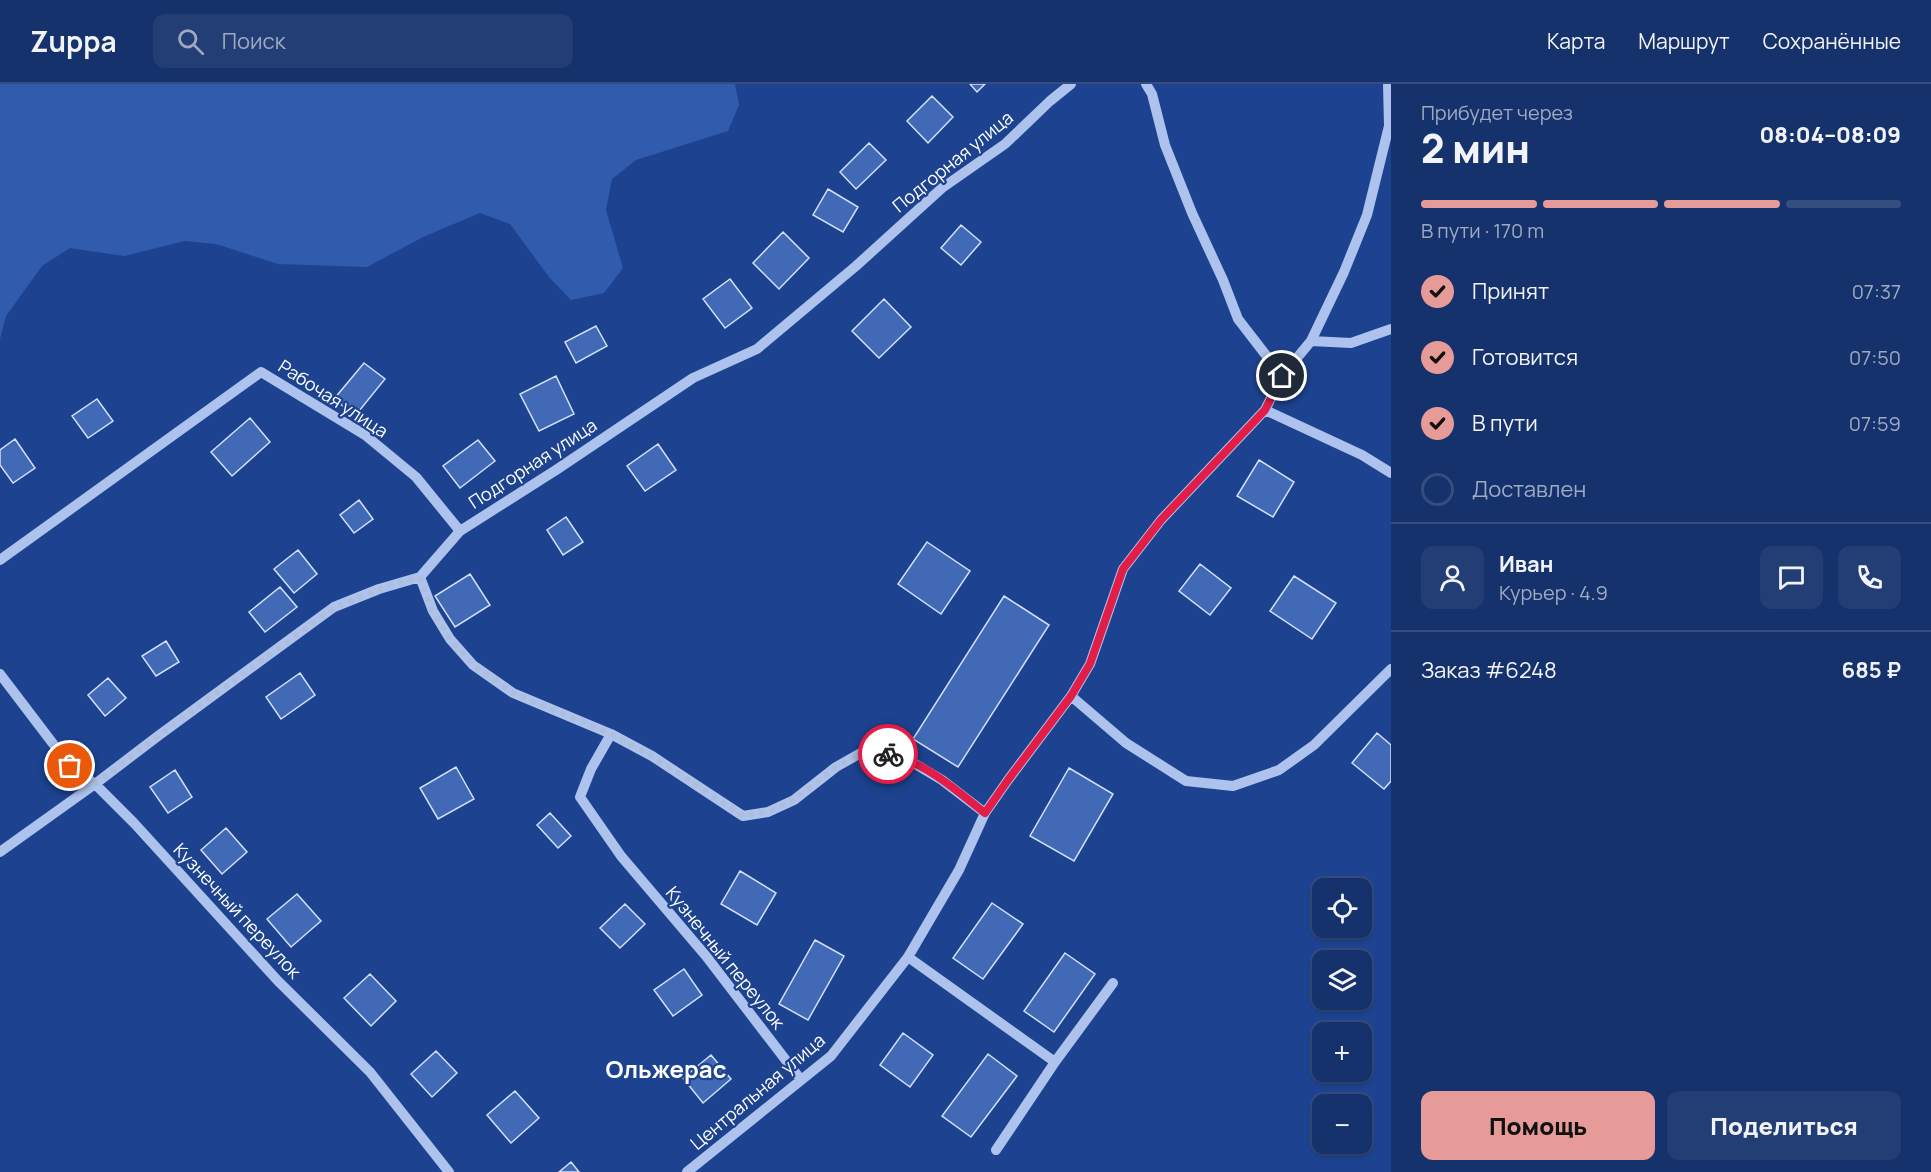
<!DOCTYPE html>
<html lang="ru">
<head>
<meta charset="utf-8">
<style>
	body { margin:0; font-family:Manrope,sans-serif; background:#233e74; color:#f1f3f6; height:100vh; display:flex; flex-direction:column; font-size:22px; white-space:nowrap }
	* { box-sizing:border-box; margin:0 }
	p { font-size:20px; color:#9eaac2 }
	.icon { flex:none; width:33px; height:33px; fill:none; stroke:currentColor; stroke-width:2; stroke-linecap:round; stroke-linejoin:round }
	.map { position:relative; flex:1; overflow:hidden }
	.panel { display:flex; flex-direction:column; background:#16326c; width:540px }
	.panel>* { flex:none }
	.tools { position:absolute; left:1312px; top:794px; display:grid; gap:12px }
	.tools a { display:grid; place-items:center; width:60px; height:60px; border-radius:12px; background:#16326c; box-shadow:0 2px 4px #0004,0 0 0 2px #354d7f; font-size:30px }
	.pin { position:absolute; display:grid; place-items:center; width:51px; height:51px; color:#fff; margin:-26px; border:3px solid #fff; border-radius:50%; box-shadow:0 2px 6px #0007 }
	.courier { position:absolute; display:grid; place-items:center; width:60px; height:60px; margin:-30px; border:4px solid #e11d48; border-radius:50%; background:#fff; color:#222; box-shadow:0 2px 8px #0007 }
	.summary em { font-style:normal; font-weight:800 }
	.summary div { display:flex; flex-direction:column-reverse }
	.summary { display:flex; align-items:center; justify-content:space-between; height:102px; padding:0 30px }
	h1 { font-size:39px; font-weight:800; line-height:45px }
	.bar { display:grid; grid-template-columns:repeat(4,1fr); gap:9px 6px; align-content:center; height:72px; padding:0 30px }
	.bar i { height:8px; border-radius:4px; background:#354d7f }
	.bar .active { background:#e69b98 }
	.bar p { grid-column:span 4 }
	.line { display:flex; align-items:center; gap:15px; padding:0 30px; border-top:2px solid #354d7f }
	.line div { flex:1 }
	.round { display:grid; place-items:center; flex:none; width:63px; height:63px; border-radius:12px; background:#233e74 }
	ol { padding:0 30px; list-style:none }
	li { display:flex; align-items:center; gap:18px; height:66px }
	li p { margin-inline-start:auto }
	li .icon { padding:6px; border-radius:50%; background:#e69b98; color:#111; stroke-width:4 }
	li:last-child { color:#9eaac2 }
	li i { width:33px; height:33px; border:3px solid #354d7f; border-radius:50% }
	.action { display:flex; gap:12px; margin-top:auto; padding:12px 30px }
	.action a { flex:1; height:69px; border-radius:12px; background:#e69b98; color:#111; font-size:24px; font-weight:800; line-height:69px; text-align:center }
	.action a+a { background:#233e74; color:#f1f3f6 }
	header { display:flex; align-items:center; gap:36px; box-sizing:border-box; height:84px; padding:0 30px; background:#16326c; border-bottom:2px solid #354d7f }
	header strong { font-size:28px }
	nav { display:flex; gap:33px; margin-inline-start:auto; font-size:21px }
	.search { width:420px; height:54px; background:#233e74; display:flex; align-items:center; gap:15px; box-sizing:border-box; padding:0 21px; border-radius:12px; color:#9eaac2; font-size:22px }
	main { display:flex; flex:1; min-height:0 }
	.map>svg:first-child { display:block }
	.green { fill:#315bad }
	.building { fill:#4269b5; stroke:#d2e0fa; stroke-width:1.5 }
	.lines { fill:none; stroke-linecap:round; stroke-linejoin:round }
	.minor { stroke:#adc3ed; stroke-width:10 }
	.done { stroke:#b0bdd8; stroke-width:6; stroke-dasharray:0 10.8 }
	.route { stroke:#e11d48; stroke-width:8 }
	.labels { text-anchor:middle; stroke-width:4.5; stroke-linejoin:round; paint-order:stroke }
	.street-label { font-size:18px; fill:#fff; stroke:#1d4390 }
	.district-label { font-size:24px; font-weight:bold; fill:#fff; stroke:#1d4390 }
</style>
</head>
<body>
<header>
<strong>Zuppa</strong>
<div class="search"><svg class="icon" aria-label="search" viewBox="0 0 24 24"><circle cx="10" cy="10" r="6"/><path d="M15 15l6 6"/></svg>Поиск</div>
<nav><a>Карта</a><a>Маршрут</a><a>Сохранённые</a></nav>
</header>
<main>
<div class="map">
<svg width="1391" height="1088" viewBox="0 0 1391 1088">
	<rect width="100%" height="100%" fill="#1d4390"/>
	<!-- green -->
	<path class="green" d="M0 0H735L739 21 728 47 636 76 612 95 606 126 623 184 604 209 571 216 549 193 510 140 480 129 423 153 367 183 278 180 216 160 185 157 124 172 70 164 42 182 6 232 0 255Z"/>
	<!-- building -->
	<path class="building" d="M970 0H985L977 8Z
		M932 12 953 33 928 59 907 37Z
		M869 59 886 76 856 105 840 88Z
		M828 105 858 123 843 148 813 131Z
		M961 141 981 158 961 181 941 164Z
		M783 148 809 174 779 205 753 179Z
		M730 195 752 224 725 244 703 215Z
		M884 215 911 243 879 274 852 247Z
		M596 242 607 262 576 279 565 258Z
		M364 279 385 295 355 332 334 315Z
		M556 292 574 330 539 347 520 310Z
		M97 315 113 337 88 354 72 332Z
		M250 334 270 358 232 392 211 368Z
		M15 355 35 384 13 399 0 381V366Z
		M478 356 495 377 460 404 443 382Z
		M658 360 676 386 645 407 627 382Z
		M1259 376 1294 398 1273 433 1237 412Z
		M359 416 373 435 354 449 340 431Z
		M566 433 583 458 563 471 547 446Z
		M927 458 970 487 941 530 898 500Z
		M298 466 317 490 294 509 274 485Z
		M1200 480 1231 504 1210 531 1179 507Z
		M470 490 490 521 455 543 435 512Z
		M1294 492 1336 519 1312 555 1270 527Z
		M280 503 297 523 265 548 249 528Z
		M1004 512 1049 541 958 683 913 655Z
		M166 557 179 578 156 592 142 572Z
		M300 589 315 611 281 635 266 613Z
		M108 594 126 614 105 632 88 611Z
		M1377 649 1391 661V697L1384 705 1352 679Z
		M456 683 474 715 438 735 420 704Z
		M1069 684 1113 710 1074 777 1030 752Z
		M175 686 192 713 168 729 150 703Z
		M550 729 571 752 558 764 537 741Z
		M226 744 247 768 222 790 201 766Z
		M740 787 776 809 757 841 721 820Z
		M297 810 321 837 291 863 267 835Z
		M992 819 1023 840 983 895 953 874Z
		M625 820 645 840 620 864 600 844Z
		M815 856 844 872 808 936 779 920Z
		M1065 869 1095 890 1054 948 1024 927Z
		M684 885 702 911 673 932 654 906Z
		M370 890 396 917 371 942 344 914Z
		M903 949 933 971 910 1003 880 981Z
		M436 967 457 989 432 1013 411 990Z
		M988 970 1017 992 971 1053 942 1032Z
		M711 971 731 995 703 1019 683 994Z
		M515 1007 539 1034 511 1059 487 1031Z
		M571 1078 579 1088H559Z"/>
	<g class="lines">
		<!-- minor -->
		<path class="minor" d="M1146 0 1152 10 1165 61 1192 129 1223 196 1238 235 1282 292
			M1311 257 1351 259 1391 245
			M1265 326 1282 292 1311 257 1344 188 1367 131 1389 42 1388 0
			M0 476 261 288 365 351 416 393 460 447
			M420 493 433 527 450 555 473 581 513 609 611 650 652 672 743 732 768 728 794 716 836 683 866 666 905 674 942 696 985 729
			M0 590 70 682 95 700 134 739 278 897 370 988 449 1088
			M1071 612 1126 659 1186 697 1233 702 1279 686 1314 661 1391 585
			M611 650 591 685 580 713 621 772 706 872 801 996
			M0 768 95 700 158 652 334 523 379 505 420 493 460 447 556 386 693 294 757 265 856 182 942 104 1005 60 1050 17 1071 0
			M908 873 1055 978
			M996 1066 1055 978 1113 899
			M687 1088 831 972 908 873 959 786 985 729 1008 696 1071 612 1090 580 1123 485 1161 436 1265 326 1362 371 1391 389"/>
	</g>
	<g class="lines">
		<!-- done -->
		<path class="done" d="M70 682 95 700 158 652 334 524 380 505 420 493 432 527 450 555 473 581 513 609 611 650 652 672 743 732 768 728 794 716 836 683 866 666 888 670"/>
		<!-- route -->
		<path class="route" d="M888 670C925 678 956 706 985 729L1008 696 1071 612 1090 580 1123 485 1161 436 1265 326 1282 292"/>
	</g>
	<g class="labels">
		<!-- street labels -->
		<g class="street-label">
			<text transform="translate(953 78) rotate(-39)" y="6">Подгорная улица</text>
			<text transform="translate(333 315) rotate(33)" y="6">Рабочая улица</text>
			<text transform="translate(533 380) rotate(-33)" y="6">Подгорная улица</text>
			<text transform="translate(237 827) rotate(47)" y="6">Кузнечный переулок</text>
			<text transform="translate(725 874) rotate(51)" y="6">Кузнечный переулок</text>
			<text transform="translate(758 1008) rotate(-40)" y="6">Центральная улица</text>
		</g>
		<!-- district labels -->
		<g class="district-label">
			<text x="666" y="994">Ольжерас</text>
		</g>
	</g>
</svg>
<div class="tools">
<a><svg class="icon" aria-label="locate" viewBox="0 0 24 24"><circle cx="12" cy="12" r="6"/><path d="M12 2v4M12 18v4M2 12h4M18 12h4"/></svg></a>
<a><svg class="icon" aria-label="layers" viewBox="0 0 24 24"><path d="M12 4l9 5-9 5-9-5zM3 14l9 5 9-5"/></svg></a>
<a>+</a>
<a>−</a>
</div>
<div class="pin" style="left:70px;top:682px;background:#ea580c"><svg class="icon" aria-label="bag" viewBox="0 0 24 24"><path d="M5 8h14l-1 12H6zM9 8a3 3 0 0 1 6 0"/></svg></div>
<div class="pin" style="left:1282px;top:292px;background:#1f2937"><svg class="icon" aria-label="home" viewBox="0 0 24 24"><path d="M3 11l9-7 9 7M6 9v11h12V9"/></svg></div>
<div class="courier" style="left:888px;top:670px"><svg class="icon" aria-label="bike" viewBox="0 0 24 24"><circle cx="6" cy="16" r="4"/><circle cx="18" cy="16" r="4"/><path d="M6 16l4-8h5l3 8M10 8l3 8H6M13 5h3"/></svg></div>
</div>
<section class="panel">
<div class="summary"><div><h1>2 мин</h1><p>Прибудет через</p></div><em>08:04–08:09</em></div>
<div class="bar"><i class="active"></i><i class="active"></i><i class="active"></i><i></i><p>В пути · 170 m</p></div>
<ol>
<li><svg class="icon" aria-label="check" viewBox="0 0 24 24"><path d="M5 12l5 5 9-10"/></svg>Принят<p>07:37</p></li>
<li><svg class="icon" aria-label="check" viewBox="0 0 24 24"><path d="M5 12l5 5 9-10"/></svg>Готовится<p>07:50</p></li>
<li><svg class="icon" aria-label="check" viewBox="0 0 24 24"><path d="M5 12l5 5 9-10"/></svg>В пути<p>07:59</p></li>
<li><i></i>Доставлен</li>
</ol>
<div class="line" style="height:108px"><a class="round"><svg class="icon" aria-label="person" viewBox="0 0 24 24"><circle cx="12" cy="8" r="4"/><path d="M4 21q1-7 8-7t8 7"/></svg></a><div><b>Иван</b><p>Курьер · 4.9</p></div><a class="round"><svg class="icon" aria-label="chat" viewBox="0 0 24 24"><path d="M4 5h16v11H9l-5 4z"/></svg></a><a class="round"><svg class="icon" aria-label="phone" viewBox="0 0 24 24"><path d="M5 4h4l2 5-3 2q2 4 5 5l2-3 5 2v4C11 20 4 13 5 4z"/></svg></a></div>
<div class="line" style="height:78px"><div>Заказ #6248</div><b>685 ₽</b></div>
<div class="action"><a>Помощь</a><a>Поделиться</a></div>
</section>
</main>
</body>
</html>
